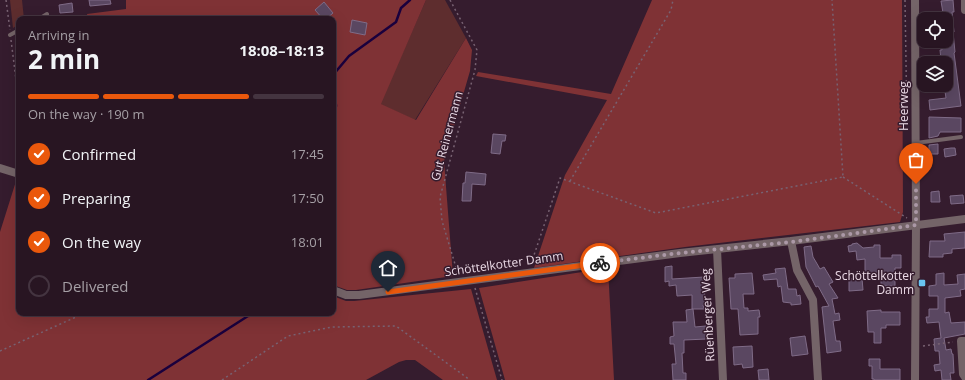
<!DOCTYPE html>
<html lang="en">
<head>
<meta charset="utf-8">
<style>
	body { margin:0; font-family:"Open Sans",sans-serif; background:#34222f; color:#f1f3f6; height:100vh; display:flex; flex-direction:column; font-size:15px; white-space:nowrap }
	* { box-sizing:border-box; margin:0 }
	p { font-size:13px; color:#a59fa5 }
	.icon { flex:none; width:22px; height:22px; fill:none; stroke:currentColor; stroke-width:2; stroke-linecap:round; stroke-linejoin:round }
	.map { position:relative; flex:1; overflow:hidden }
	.details { position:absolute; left:16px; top:16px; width:320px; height:300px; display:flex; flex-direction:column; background:#281522; border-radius:8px; box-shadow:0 4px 16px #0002,0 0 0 1px #443440 }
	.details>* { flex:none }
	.buttons { position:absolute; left:917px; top:12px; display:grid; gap:8px }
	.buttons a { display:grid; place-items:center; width:36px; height:36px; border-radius:8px; background:#281522; box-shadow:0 4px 16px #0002,0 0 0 1px #443440; font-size:20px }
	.pin { position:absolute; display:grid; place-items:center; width:34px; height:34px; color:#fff; margin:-41px -17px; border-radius:50% 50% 50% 0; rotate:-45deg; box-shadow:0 0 4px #0007 }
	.pin .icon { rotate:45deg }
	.courier { position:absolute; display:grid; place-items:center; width:40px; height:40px; margin:-20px; border:3px solid #ea580c; border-radius:50%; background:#fff; color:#222; box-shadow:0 1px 5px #0007 }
	.head em { font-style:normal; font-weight:700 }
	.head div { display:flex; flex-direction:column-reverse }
	.head { display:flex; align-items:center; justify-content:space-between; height:68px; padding:0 12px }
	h1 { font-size:26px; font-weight:700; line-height:30px }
	.bar { display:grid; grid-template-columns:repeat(4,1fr); gap:6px 4px; align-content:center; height:48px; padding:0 12px }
	.bar i { height:5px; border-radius:3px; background:#443440 }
	.bar .on { background:#ea580c }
	.bar p { grid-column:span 4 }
	ol { padding:0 12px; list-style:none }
	li { display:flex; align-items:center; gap:12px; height:44px }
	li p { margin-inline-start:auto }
	li .icon { padding:4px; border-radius:50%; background:#ea580c; color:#fff; stroke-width:4 }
	li:last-child { color:#a59fa5 }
	li i { width:22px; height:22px; border:2px solid #443440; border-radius:50% }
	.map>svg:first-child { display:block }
	.green { fill:#5e2d2e }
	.forest { fill:#7f3235 }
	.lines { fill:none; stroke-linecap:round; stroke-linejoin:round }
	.stream { stroke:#1a003d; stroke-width:2.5 }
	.building { fill:#5a4761; stroke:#7f6b87 }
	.path { stroke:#786272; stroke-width:1.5; stroke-dasharray:2 3; stroke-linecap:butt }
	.service { stroke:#746468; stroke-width:4 }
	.minor { stroke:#746468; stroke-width:8 }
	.tertiary { stroke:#746468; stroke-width:8 }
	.done { stroke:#ab98a6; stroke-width:4; stroke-dasharray:0 7.2 }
	.route { stroke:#ea580c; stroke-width:5 }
	.poi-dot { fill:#69c4f1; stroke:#351c2e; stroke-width:1.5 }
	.labels { text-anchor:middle; stroke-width:3; stroke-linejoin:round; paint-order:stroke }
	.street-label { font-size:12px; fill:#ebdae6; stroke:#351c2e }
	.poi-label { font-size:12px; fill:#ebdae6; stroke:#351c2e; text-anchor:end }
</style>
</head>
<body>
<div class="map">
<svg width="965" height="380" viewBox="0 0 965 380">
	<rect width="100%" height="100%" fill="#351c2e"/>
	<!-- green -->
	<path class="green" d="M10 0H22L24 19H19V24L13 28Z
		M426 0H445L466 38 415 120 380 104Z"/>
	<!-- forest -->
	<path class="forest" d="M126 0H426L381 104 416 120 466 38 472 50 470 71 444 161 453 276 356 290H347L333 285V19H88L87 14 126 9Z
		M652 0H902L903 212 900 222 685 247 534 268 565 175 607 100 476 76 478 72 611 94Z
		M17 178 19 179V246L16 249 19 251V313H333V296L346 301H354L471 289 497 380H443L415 360H406L399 362 366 380H0V232Z
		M608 268 614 380H505L479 288Z"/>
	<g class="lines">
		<!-- stream -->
		<path class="stream" d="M333 75 349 56 396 22 401 8 410 0
			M333 78 336 106 333 110
			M148 380 248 316 274 313"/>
	</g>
	<!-- building -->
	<path class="building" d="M89 0H110L111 4 90 6Z
		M953 0 954 12H952L954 32H953L955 52 954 53 961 106 930 110 929 100 946 98 944 85H946V63H942V59L941 60 940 50H942L941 41H946V13H943L941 1Z
		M324 2 333 13 326 19H323L315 10Z
		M72 3 73 12 60 13 59 5Z
		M352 20 367 23 365 35 350 32Z
		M929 117 961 118V132H940L938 136 929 138Z
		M493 134 506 135 505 141H502L500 154 491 153Z
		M938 144V154H929V145Z
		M951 148H955L956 155 945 157 944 149Z
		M466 172 486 174 485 185 472 184 471 201H462L463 183H465Z
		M939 191 940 202H931V192Z
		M963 195 964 203 951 204 950 196Z
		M965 232V248L952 249V253L943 254V257H929L930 241H945L944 234Z
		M857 243 863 248 874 247V245H880V258H892V255H901V268H895V286H881V272L865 273V259L857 260 856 251 849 252 848 246 852 245V244Z
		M811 246 813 257 816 262 820 269 824 267 833 282 829 284 838 298 832 299 835 314 839 313 840 320 833 321 836 341H840L841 351 827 353 822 307 829 306 818 286 816 287 806 267 804 247Z
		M672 266V279L704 277 705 305H703L704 309H692V295L677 296 676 285 669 286V281L665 282V267Z
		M785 268 788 289H796L797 296 800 295 801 304 791 305V303L783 302 781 286 778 287 777 279 764 280 763 275 776 273 775 269Z
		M752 273 754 294H743L744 308H748V311L759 310 760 317H758V334L740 335 738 309H731L729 278H735V274Z
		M944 273V285L958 284 957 275 965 274V289L960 290 961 296 945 298V313L949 312 951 323 965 322V334L944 338 946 350 951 349 952 354H953L954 373H950L951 380H942L941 370 935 371 934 365 940 364 939 351H935L934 339 941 338 939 322 927 323 926 317H929V309H938V296H929V286L936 285V274Z
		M862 278 863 290 849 291V279Z
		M693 309 695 327 706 326 707 339 684 340V353H682L683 373H686V380H673L672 364H676L674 344H670V337L674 336 673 322H687L686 310Z
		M881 310V312H900V325H886V328H881V343H874V332H868L867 311Z
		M805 336 808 354 792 356 790 338Z
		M752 346 753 367 743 368 742 364 734 365 733 347Z
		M869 359H880V369H900V380H874V379H872V366H869Z
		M768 369 769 380H759L758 370Z"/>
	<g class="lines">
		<!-- path -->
		<path class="path" d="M6 0 10 30
			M450 0 477 50 475 70 440 197 442 221 458 274
			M905 0 907 124
			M11 40 19 103
			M843 177 907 218
			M570 181 671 10 673 0
			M531 264 560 178 656 213 843 177 832 0
			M475 288 502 380
			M923 346 953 342
			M0 351 85 313
			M222 380 288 336 332 327 396 326 470 380"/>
		<!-- service -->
		<path class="service" d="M39 19 47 14
			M10 35 19 30
			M916 143 961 137"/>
		<!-- minor -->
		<path class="minor" d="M965 0V10
			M0 168 19 174
			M791 241 797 270 813 300 818 380
			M717 249 723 380
			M333 290 346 295H359L680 253 791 241 965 219
			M965 341H961L963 374 965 377"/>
		<!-- tertiary -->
		<path class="tertiary" d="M915 380 916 225 915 0"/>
	</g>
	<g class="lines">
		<!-- done -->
		<path class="done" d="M600 263 680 253 791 242 916 225V184"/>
		<!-- route -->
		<path class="route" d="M388 292 600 263"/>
	</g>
	<!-- markers -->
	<rect class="poi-dot" x="918" y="279" width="8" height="8" rx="2"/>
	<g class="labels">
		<!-- street labels -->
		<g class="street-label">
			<text transform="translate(904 106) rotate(-90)" y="4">Heerweg</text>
			<text transform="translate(447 136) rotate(-75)" y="4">Gut Reinermann</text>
			<text transform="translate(504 264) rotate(-8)" y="4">Schöttelkotter Damm</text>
			<text transform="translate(708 315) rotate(-93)" y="4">Rüenberger Weg</text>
		</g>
		<!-- poi labels -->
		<g class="poi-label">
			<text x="914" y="280">Schöttelkotter<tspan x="914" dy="14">Damm</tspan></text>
		</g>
	</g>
</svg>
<div class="buttons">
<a><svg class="icon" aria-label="locate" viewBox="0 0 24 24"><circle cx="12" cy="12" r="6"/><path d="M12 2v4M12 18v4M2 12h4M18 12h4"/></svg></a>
<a><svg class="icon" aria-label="layers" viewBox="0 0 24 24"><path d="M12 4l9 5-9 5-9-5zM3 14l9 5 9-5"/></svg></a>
</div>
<div class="pin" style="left:916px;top:184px;background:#ea580c"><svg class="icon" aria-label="bag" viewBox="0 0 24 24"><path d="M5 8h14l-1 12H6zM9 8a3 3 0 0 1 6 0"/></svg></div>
<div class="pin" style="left:388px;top:292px;background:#1f2937"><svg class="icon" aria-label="home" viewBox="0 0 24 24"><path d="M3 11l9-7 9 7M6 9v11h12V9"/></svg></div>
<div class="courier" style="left:600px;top:263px"><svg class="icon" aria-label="bike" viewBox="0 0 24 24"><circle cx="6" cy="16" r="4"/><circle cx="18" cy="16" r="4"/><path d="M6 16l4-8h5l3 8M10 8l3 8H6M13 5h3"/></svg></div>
<section class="details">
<div class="head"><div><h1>2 min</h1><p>Arriving in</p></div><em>18:08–18:13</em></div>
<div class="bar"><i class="on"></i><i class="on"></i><i class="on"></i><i></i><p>On the way · 190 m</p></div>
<ol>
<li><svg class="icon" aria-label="check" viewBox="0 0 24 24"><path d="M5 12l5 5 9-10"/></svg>Confirmed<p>17:45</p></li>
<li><svg class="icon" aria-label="check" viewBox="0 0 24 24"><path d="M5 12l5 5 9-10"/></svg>Preparing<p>17:50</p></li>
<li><svg class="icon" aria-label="check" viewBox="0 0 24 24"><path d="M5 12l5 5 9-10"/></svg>On the way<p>18:01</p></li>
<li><i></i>Delivered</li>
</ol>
</section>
</div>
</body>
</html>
